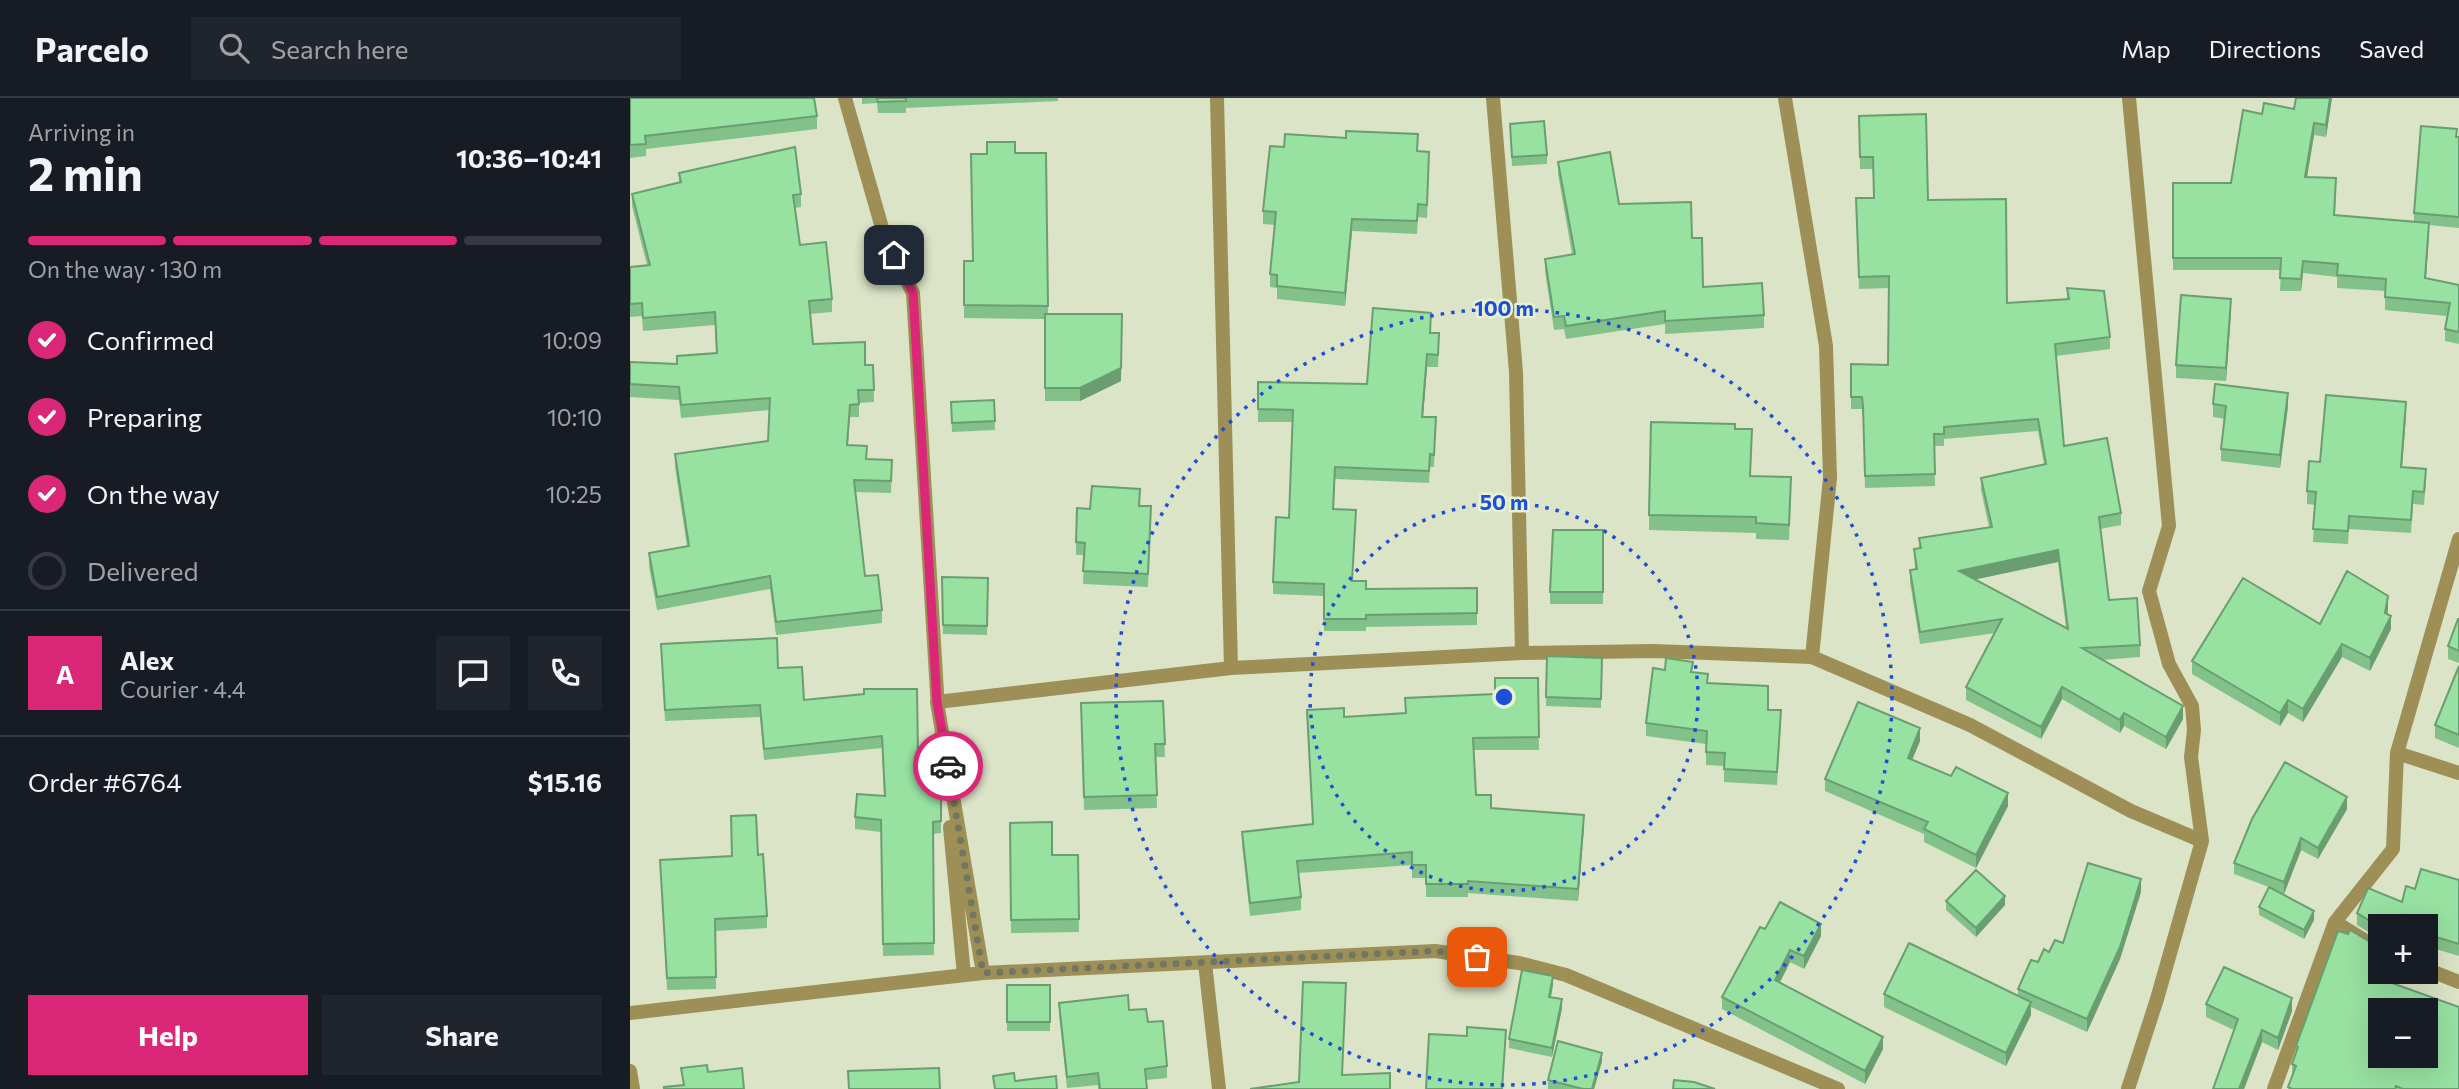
<!DOCTYPE html>
<html lang="en">
<head>
<meta charset="utf-8">
<style>
	body { margin:0; font-family:Commissioner,sans-serif; background:#20242c; color:#f1f3f6; height:100vh; display:flex; flex-direction:column; font-size:26px; white-space:nowrap }
	* { box-sizing:border-box; margin:0 }
	p { font-size:23px; color:#9ea1a6 }
	.icon { flex:none; width:38px; height:38px; fill:none; stroke:currentColor; stroke-width:2; stroke-linecap:round; stroke-linejoin:round }
	.map { position:relative; flex:1; overflow:hidden }
	.sheet { display:flex; flex-direction:column; background:#171b24; width:630px }
	.sheet>* { flex:none }
	.buttons { position:absolute; left:1738px; top:816px; display:grid; gap:14px }
	.buttons a { display:grid; place-items:center; width:70px; height:70px; border-radius:0px; background:#171b24; box-shadow:0 7px 28px #0002; font-size:35px }
	.pin { position:absolute; display:grid; place-items:center; width:60px; height:60px; color:#fff; margin:-30px; border-radius:14px; box-shadow:0 4px 10px #0006 }
	.courier { position:absolute; display:grid; place-items:center; width:70px; height:70px; margin:-35px; border:5px solid #db2777; border-radius:50%; background:#fff; color:#222; box-shadow:0 2px 9px #0007 }
	.summary em { font-style:normal; font-weight:700 }
	.summary div { display:flex; flex-direction:column-reverse }
	.summary { display:flex; align-items:center; justify-content:space-between; height:119px; padding:0 28px }
	h1 { font-size:46px; font-weight:700; line-height:52px }
	.bar { display:grid; grid-template-columns:repeat(4,1fr); gap:10px 7px; align-content:center; height:84px; padding:0 28px }
	.bar i { height:9px; border-radius:5px; background:#363941 }
	.bar .current { background:#db2777 }
	.bar p { grid-column:span 4 }
	.line { display:flex; align-items:center; gap:18px; padding:0 28px; border-top:2px solid #363941 }
	.line div { flex:1 }
	.round { display:grid; place-items:center; flex:none; width:74px; height:74px; border-radius:0px; background:#20242c }
	ol { padding:0 28px; list-style:none }
	li { display:flex; align-items:center; gap:21px; height:77px }
	li p { margin-inline-start:auto }
	li .icon { padding:7px; border-radius:50%; background:#db2777; color:#fff; stroke-width:4 }
	li:last-child { color:#9ea1a6 }
	li i { width:38px; height:38px; border:4px solid #363941; border-radius:50% }
	.action { display:flex; gap:14px; margin-top:auto; padding:14px 28px }
	.action a { flex:1; height:80px; border-radius:0px; background:#db2777; color:#fff; font-size:28px; font-weight:700; line-height:80px; text-align:center }
	.action a+a { background:#20242c; color:#f1f3f6 }
	header { display:flex; align-items:center; gap:42px; box-sizing:border-box; height:98px; padding:0 35px; background:#171b24; border-bottom:2px solid #363941 }
	header strong { font-size:33px }
	nav { display:flex; gap:38px; margin-inline-start:auto; font-size:24px }
	.search { width:490px; height:63px; background:#20242c; display:flex; align-items:center; gap:18px; box-sizing:border-box; padding:0 24px; border-radius:0px; color:#9ea1a6; font-size:26px }
	main { display:flex; flex:1; min-height:0 }
	.map>svg:first-child { display:block }
	.lines { fill:none; stroke-linecap:round; stroke-linejoin:round }
	.minor { stroke:#9d8f55; stroke-width:14 }
	.wall { fill:#82c28a; fill-rule:evenodd }
	.shaded-wall { fill:#6a9e71 }
	.building { fill:#97e1a1; stroke:#6a9e71; stroke-width:2; fill-rule:evenodd }
	.done { stroke:#707664; stroke-width:7; stroke-dasharray:0 12.6 }
	.route { stroke:#db2777; stroke-width:9 }
	.ring { fill:none; stroke:#1d4ed8; stroke-width:3.5; stroke-dasharray:3.5 7 }
	.centre { fill:#1d4ed8; stroke:#e8f2d4; stroke-width:3.5 }
	.ring-label { font-size:21px; text-anchor:middle; font-weight:bold; fill:#1d4ed8; stroke:#e8f2d4; stroke-width:5; stroke-linejoin:round; paint-order:stroke }
</style>
</head>
<body>
<header>
<strong>Parcelo</strong>
<div class="search"><svg class="icon" aria-label="search" viewBox="0 0 24 24"><circle cx="10" cy="10" r="6"/><path d="M15 15l6 6"/></svg>Search here</div>
<nav><a>Map</a><a>Directions</a><a>Saved</a></nav>
</header>
<main>
<section class="sheet">
<div class="summary"><div><h1>2 min</h1><p>Arriving in</p></div><em>10:36–10:41</em></div>
<div class="bar"><i class="current"></i><i class="current"></i><i class="current"></i><i></i><p>On the way · 130 m</p></div>
<ol>
<li><svg class="icon" aria-label="check" viewBox="0 0 24 24"><path d="M5 12l5 5 9-10"/></svg>Confirmed<p>10:09</p></li>
<li><svg class="icon" aria-label="check" viewBox="0 0 24 24"><path d="M5 12l5 5 9-10"/></svg>Preparing<p>10:10</p></li>
<li><svg class="icon" aria-label="check" viewBox="0 0 24 24"><path d="M5 12l5 5 9-10"/></svg>On the way<p>10:25</p></li>
<li><i></i>Delivered</li>
</ol>
<div class="line" style="height:126px"><b class="round" style="background:#db2777;color:#fff">A</b><div><b>Alex</b><p>Courier · 4.4</p></div><a class="round"><svg class="icon" aria-label="chat" viewBox="0 0 24 24"><path d="M4 5h16v11H9l-5 4z"/></svg></a><a class="round"><svg class="icon" aria-label="phone" viewBox="0 0 24 24"><path d="M5 4h4l2 5-3 2q2 4 5 5l2-3 5 2v4C11 20 4 13 5 4z"/></svg></a></div>
<div class="line" style="height:91px"><div>Order #6764</div><b>$15.16</b></div>
<div class="action"><a>Help</a><a>Share</a></div>
</section>
<div class="map">
<svg width="1829" height="991" viewBox="0 0 1829 991">
	<rect width="100%" height="100%" fill="#dbe4c7"/>
	<g class="lines">
		<!-- minor -->
		<path class="minor" d="M215 0 254 137 283 195 308 611
			M587 0 601 570
			M863 0 886 274 892 555
			M1155 0 1196 248 1200 380 1182 559
			M1767 655 1829 675
			M320 729 334 877
			M1705 824 1750 852
			M575 865 589 991
			M1796 871 1829 884
			M353 875 307 604 601 570 892 555 1024 553 1182 559 1340 627 1501 713 1572 743
			M0 915 353 875 805 853 889 865 936 877 1208 991
			M0 973 3 991
			M1498 991 1527 901 1572 743 1561 659 1564 632 1562 608 1539 566 1519 493 1539 428 1499 0
			M1644 991 1705 824 1763 751 1767 655 1829 441"/>
	</g>
	<!-- wall -->
	<path class="wall" d="M0 0 187 18V31L16 51V58L0 60Z
		M232 0H428V3L276 10V15H248L247 5 232 6Z
		M1666 0H1702L1696 39 1684 37 1677 79 1706 93 1705 117 1784 124V115L1827 39H1829V130L1799 127 1796 180 1829 187V246L1815 243V231L1817 218 1755 212V193L1707 190V179L1673 175 1671 193H1650L1651 172H1543V85H1601L1632 16 1664 11Z
		M1229 18 1298 102 1377 205 1437 201V190L1480 239V251L1426 258 1434 348 1491 415V427L1470 431 1479 502 1510 547V559L1472 562 1553 621 1536 651 1494 628 1490 635 1432 601 1411 641 1336 602V589L1365 535 1290 546 1280 484V472H1285L1284 451 1289 450V440L1359 429 1351 392V380L1414 366 1408 333 1314 341V348H1304L1305 388 1235 390 1233 320 1232 311H1221V266L1258 267 1259 190 1229 191 1226 100H1244L1243 71H1230ZM1428 464 1436 530 1345 481Z
		M880 26 917 57V66L882 68Z
		M787 53 799 67 797 120 788 119 787 136 722 133 715 208 647 201V190L640 189V176L645 127 633 126V113Z
		M385 55H416L418 216 491 283 450 303H415V221L334 220V163H342Z
		M928 64 989 106 1062 140 1073 189 1134 217V230L1035 236V226L936 241 934 231 924 232 915 173V161L942 156 928 76Z
		M49 75 171 96V109L165 110 170 147 202 201V214L180 216 183 246 235 267H243L244 304 229 305V319H220L218 347 237 361 262 362 261 395 225 394 235 478 252 512V525L146 537 140 491 27 512 19 468V455L57 448 45 369V356L138 343 140 312 51 320 49 302 0 299V264L47 266V258L86 255 85 227 13 233 12 218 0 219V169L17 167 2 108V96L49 84Z
		M1601 214 1596 283 1546 280V267Z
		M801 227V235L809 248 808 269H797L793 319H806L804 369H800L799 385 705 381 704 411 726 424 722 483 736 491 847 490V527L736 529V533H694V498L643 496V484L659 420 662 324H628V284L737 286Z
		M364 302 365 332 322 334 321 304Z
		M1583 306 1658 308 1650 370 1591 363V351L1595 321 1583 319Z
		M1776 317 1772 369 1796 384 1794 407 1783 406 1781 435 1719 431 1718 446 1683 444 1685 407 1677 406V393L1690 364Z
		M1105 331 1121 378 1161 395 1159 442 1126 441V435L1019 432V417Z
		M460 411 521 421 518 489 453 486 454 457H446V444Z
		M973 432V506H920V494Z
		M312 479 358 480 357 537 313 536Z
		M1758 511 1757 517 1761 531 1740 573 1712 559 1673 624 1658 615 1650 628 1562 576V563L1690 526Z
		M1829 521V565L1818 561V548Z
		M31 546 148 570 174 602 234 596 288 657 311 674V735L303 736 304 857 253 858 251 734 225 731V719L254 698 252 650 134 662 130 619 35 623Z
		M917 558 972 560 971 610 916 608Z
		M1829 568V650L1805 640V627Z
		M1035 572 1063 574 1078 585 1138 612 1151 625 1147 687 1094 684V668L1076 667V646L1016 638V625Z
		M908 580 909 652H844L846 697 861 710 954 729 948 803 838 795V799H796V780H782V767L668 775 671 799V812L620 818 612 747V734L683 726 677 612 714 619 776 615 775 600 865 596Z
		M533 603 535 659H526L527 710 454 712 451 605Z
		M1290 643 1282 662 1378 708 1346 770 1294 744V736L1195 693V681Z
		M1717 711 1688 761 1671 752 1654 796 1640 790 1684 822 1674 841 1629 817V809L1639 789 1604 776V765Z
		M101 718 128 757 137 818V830L85 833 86 891 37 892 30 762 102 758Z
		M380 725 422 757H448L449 834 381 835Z
		M1829 782V858L1796 848V828H1750V841L1727 827V815L1772 804 1785 791Z
		M1511 794 1490 861 1457 934 1401 909V917L1376 968 1254 909V896L1388 898V891L1408 864 1419 854Z
		M1316 803 1375 807 1346 839 1316 812Z
		M1135 831 1191 838 1174 871 1160 864 1150 884 1253 951 1235 986 1092 911V899Z
		M1764 873 1760 884 1829 991H1658L1662 978V966L1666 955V948Z
		M377 887H420V933H377Z
		M923 887 921 899 932 910 922 959 879 950V941Z
		M429 905 499 912 518 924 537 968V980L516 982 517 991H468V987L437 990 429 916Z
		M1576 906 1662 913 1648 952 1632 944 1614 991H1583L1604 932 1576 919Z
		M972 963 964 991H918V982Z"/>
	<!-- shaded-wall -->
	<path class="shaded-wall" d="M1700 0H1702L1696 39V27Z
		M1684 25V37L1675 91V79Z
		M722 121V133L715 208V195Z
		M1799 125V138L1795 192V180Z
		M1673 163V175L1671 193V181Z
		M1601 201V214L1596 283V270Z
		M492 216 491 283 450 303V290Z
		M797 256V269L792 331V319Z
		M1658 295V308L1650 370V357Z
		M1776 304V317L1771 382V369Z
		M1428 452V464L1329 485V473Z
		M1758 498V511L1755 528V515Z
		M1761 518V531L1740 573V560Z
		M1712 546V559L1673 624V611Z
		M1432 589V601L1411 641V629Z
		M1658 602V615L1650 628V615Z
		M1553 608V621L1536 651V639Z
		M1494 615V628L1490 635V622Z
		M1290 630V643L1278 672V660Z
		M1378 695V708L1346 770V757Z
		M1717 699V711L1688 761V750Z
		M954 717V729L948 803V791Z
		M1671 740V752L1654 796V784Z
		M1511 781V794L1490 861 1457 934V921Z
		M1375 798V807L1346 839V830Z
		M1684 813V822L1674 841V832Z
		M1191 826V838L1174 871V858Z
		M1160 852V864L1145 894V882Z
		M1759 873H1764L1756 895V883Z
		M923 878V887L919 907V899Z
		M1662 900V913L1648 952V940Z
		M932 901V910L922 959V950Z
		M1401 904V917L1376 968V955Z
		M1632 932V944L1614 991H1609Z
		M1253 939V951L1235 986V973Z
		M972 955V963L964 991H962Z"/>
	<!-- building -->
	<path class="building" d="M0 0H184L187 18 15 38 16 46 0 47Z
		M247 0H276V3L248 4Z
		M1666 0H1700L1696 27 1684 25 1675 79 1706 80 1704 117 1799 125 1795 180 1829 187V234L1815 231 1820 205 1755 199 1756 181 1707 177 1708 166 1673 163 1671 181 1650 180 1651 160H1543V85H1601L1613 12 1632 16 1634 5 1664 11Z
		M1296 16 1298 102 1376 101 1377 205 1439 201 1437 190 1474 193 1480 239 1425 246 1434 348 1477 340 1491 415 1469 419 1479 502 1507 500 1510 547 1452 550 1553 608 1536 639 1494 615 1490 622 1432 589 1411 629 1336 589 1372 521 1290 534 1280 472 1287 471 1284 451 1291 450 1289 440 1362 429 1351 380 1416 366 1408 321 1314 329V336H1304L1305 376 1235 378 1233 308 1232 299H1221V266L1258 267 1259 178 1229 179 1226 100H1244L1243 59H1230L1229 18ZM1428 452 1438 531 1329 473Z
		M914 23 917 57 882 59 880 26Z
		M1791 28 1827 31 1826 39H1829V119L1784 115Z
		M716 33 788 36 787 53 799 54 797 107 788 106 787 123 722 121 715 195 647 188V177L640 176 646 114 633 113 640 48 654 49 655 36 716 40Z
		M357 44H385V55H416L418 208 334 207V163H343L341 56H357Z
		M165 49 171 96 163 97 170 147 196 144 202 201 179 203 183 246 235 244V267H243L244 292H228L229 306 220 307 217 347 237 348 236 361 262 362 261 383 224 382 235 478 248 477 252 512 146 524 140 478 27 499 19 455 59 448 45 356 138 343 140 300 51 307 49 289 0 286V264L47 266V258L87 255 85 214 13 220 12 205 0 206V169L20 167 2 96 51 84 49 75Z
		M980 54 989 106 1061 104 1062 140H1072L1073 189 1132 185 1134 217 1035 223V213L936 228 934 218 924 219 915 161 945 156 928 64Z
		M1551 197 1601 201 1596 270 1546 267Z
		M743 210 801 215 800 235H809L808 257 797 256 792 319H806L804 357 800 356 799 373 705 369 703 411 726 412 722 483H736V491L847 490V515L736 517V521H694V486L643 484 646 419 659 420 663 312 628 311V284L737 286Z
		M415 216H492L491 270 450 290H415Z
		M1585 286 1658 295 1650 357 1591 351 1596 308 1583 306Z
		M1696 297 1776 304 1771 369 1796 371 1794 394 1783 393 1781 422 1719 418 1718 433 1683 431 1686 394 1677 393 1679 363 1690 364Z
		M364 302 365 323 322 325 321 304Z
		M1021 324 1105 326V331H1122L1120 378 1161 379 1159 427 1126 425V419L1019 417Z
		M462 388 510 391 509 408H521L518 476 453 473 455 445 446 444 447 410 460 411Z
		M923 432H973V494H920Z
		M1717 473 1758 498 1755 515 1761 518 1740 560 1712 546 1673 611 1658 602 1650 615 1562 563 1613 480 1690 526Z
		M312 479 358 480 357 528 313 527Z
		M1828 521H1829V553L1818 548Z
		M147 540 148 570 172 569 174 602 234 596V591H287L288 657 308 656 311 674V723L303 724 304 845 253 846 251 722 225 719 227 696 255 698 252 638 134 651 130 607 35 612 31 546Z
		M917 558 972 560 971 601 916 599Z
		M1036 560 1063 564 1061 574 1078 576 1077 585 1138 588V612H1151L1147 674 1094 671 1095 655 1076 654 1077 633 1016 625 1023 570 1035 572Z
		M1829 568V637L1805 627Z
		M865 580H908L909 639 843 640 846 697H861V710L954 717 948 791 838 783V786H796V767H782V754L667 763 671 799 620 805 612 734 683 726 677 612 714 610V619L776 615 775 600 865 596Z
		M533 603 535 646H525L527 697 454 699 451 605Z
		M1228 604 1290 630 1278 660 1321 678 1326 669 1378 695 1346 757 1294 731 1298 724 1195 681Z
		M1655 664 1717 699 1688 750 1671 740 1654 784 1604 765 1622 721Z
		M126 717 128 757 133 756 137 818 85 821 86 879 37 880 30 762 102 758 101 718Z
		M422 724V757H448L449 821 381 822 380 725Z
		M1458 765 1511 781 1490 849 1457 921 1388 891 1401 862 1408 864 1414 851 1419 854 1425 842 1433 845Z
		M1791 771 1829 782V846L1796 836V828L1750 829 1727 815 1738 790 1772 804 1776 788 1785 791Z
		M1346 772 1375 798 1346 830 1316 803Z
		M1639 789 1684 813 1674 832 1629 809Z
		M1150 804 1191 826 1174 858 1160 852 1145 882 1253 939 1235 973 1092 899 1130 829 1135 831Z
		M1720 832 1749 849H1750V873H1759L1756 883 1829 909V991H1773L1766 988 1765 991H1662L1658 989 1666 968 1662 966 1668 949 1666 948 1708 833 1718 836ZM1750 912H1796V957H1750Z
		M1279 845 1401 904 1376 955 1254 896Z
		M1594 869 1662 900 1648 940 1632 932 1609 991H1583L1608 921 1576 906Z
		M892 872 923 878 919 899 932 901 922 950 879 941Z
		M673 884 716 885 712 977 760 975V991H620L669 984Z
		M377 887H420V924H377Z
		M498 897 499 912 516 911 518 924 533 923 537 968 515 971 517 991H470L468 975 437 979 429 905Z
		M837 929 876 932 872 991H796L799 936 837 938Z
		M928 943 972 955 962 991H953L918 982Z
		M77 967 78 974 112 970 114 991H34V989L54 987 51 970Z
		M309 970 310 991H219L218 973Z
		M384 975 385 983 426 978 427 991H365L363 978Z
		M1044 982 1064 984 1085 991H1043Z"/>
	<g class="lines">
		<!-- done -->
		<path class="done" d="M318 668 353 875 805 853 847 859"/>
		<!-- route -->
		<path class="route" d="M264 157 283 195 307 604 318 668"/>
	</g>
	<!-- distance rings -->
	<g class="ring">
		<circle cx="874" cy="599" r="194"/>
		<circle cx="874" cy="599" r="388"/>
	</g>
	<circle cx="874" cy="599" r="10" class="centre"/>
	<g class="ring-label">
		<text x="874" y="218">100 m</text>
		<text x="874" y="412">50 m</text>
	</g>
</svg>
<div class="buttons">
<a>+</a>
<a>−</a>
</div>
<div class="pin" style="left:847px;top:859px;background:#ea580c"><svg class="icon" aria-label="bag" viewBox="0 0 24 24"><path d="M5 8h14l-1 12H6zM9 8a3 3 0 0 1 6 0"/></svg></div>
<div class="pin" style="left:264px;top:157px;background:#1f2937"><svg class="icon" aria-label="home" viewBox="0 0 24 24"><path d="M3 11l9-7 9 7M6 9v11h12V9"/></svg></div>
<div class="courier" style="left:318px;top:668px"><svg class="icon" aria-label="car" viewBox="0 0 24 24"><path d="M5 17H2v-5l4-1 3-4h7l3 4 3 1v5h-3M9 17h6M6 11h13"/><circle cx="7" cy="17" r="2"/><circle cx="17" cy="17" r="2"/></svg></div>
</div>
</main>
</body>
</html>
